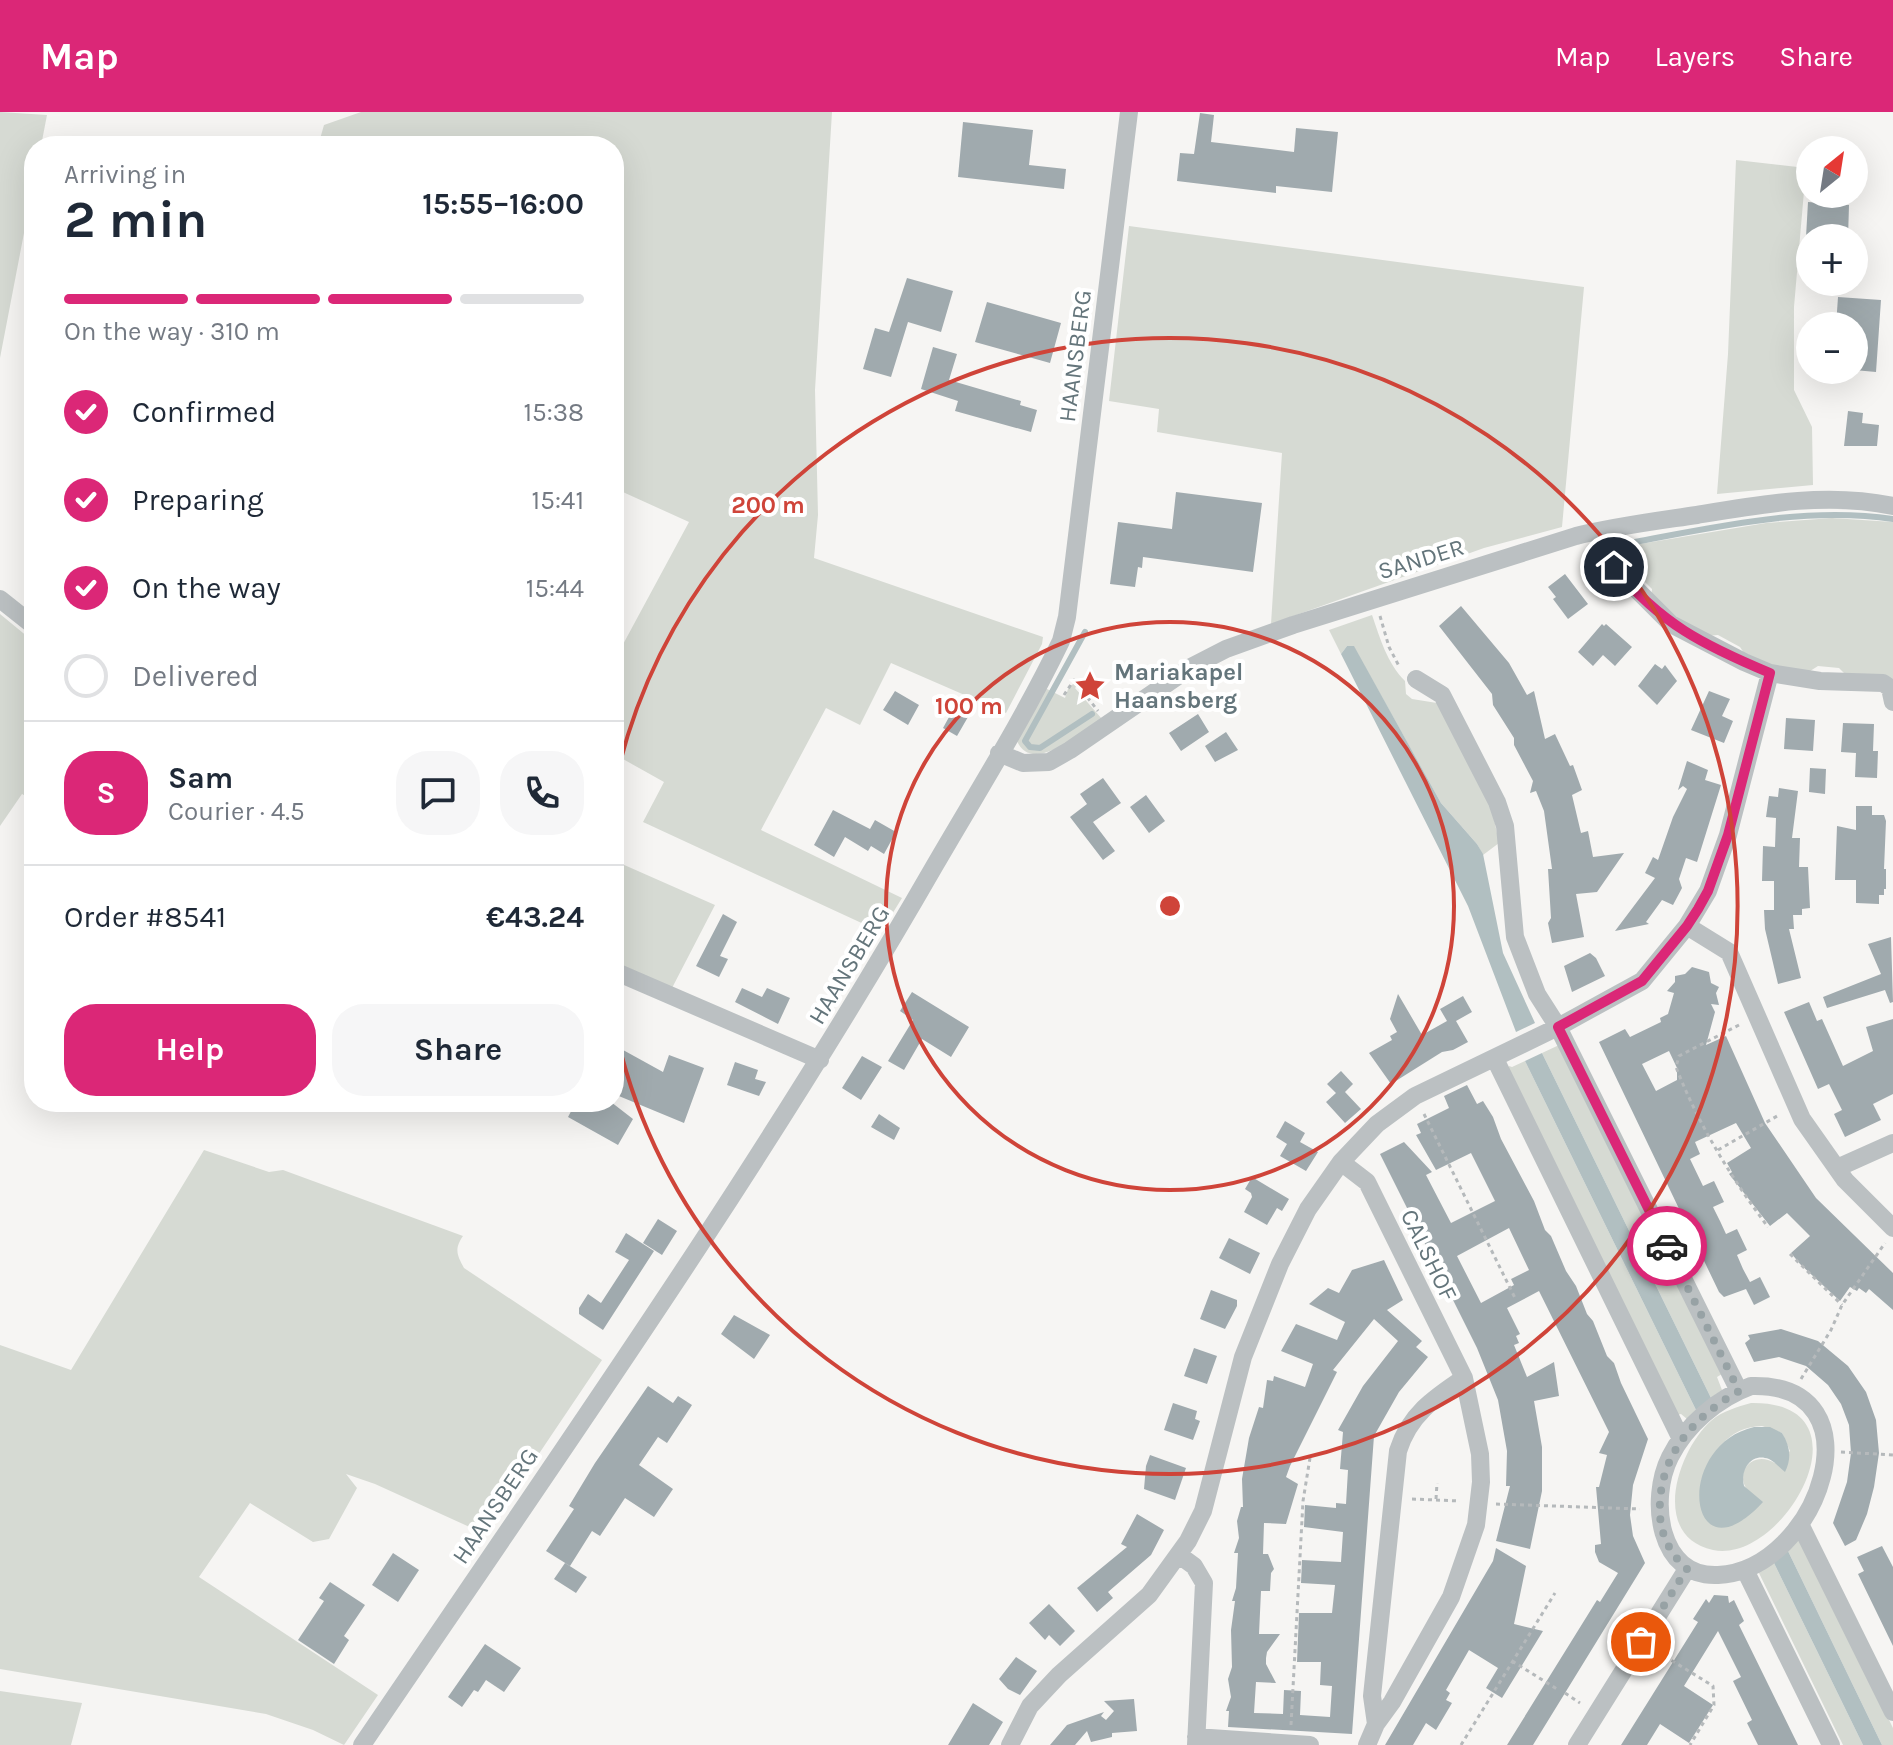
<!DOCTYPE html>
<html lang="en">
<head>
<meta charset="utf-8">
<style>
	body { margin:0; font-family:Karla,sans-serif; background:#f6f6f7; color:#1f2937; height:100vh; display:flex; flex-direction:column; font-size:30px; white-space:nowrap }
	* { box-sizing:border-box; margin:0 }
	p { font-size:26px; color:#747a83 }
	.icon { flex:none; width:44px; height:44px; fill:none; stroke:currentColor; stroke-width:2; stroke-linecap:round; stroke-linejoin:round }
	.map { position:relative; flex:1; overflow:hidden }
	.details { position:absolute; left:24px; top:24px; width:600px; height:976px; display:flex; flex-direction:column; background:#fff; border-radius:32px; box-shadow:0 8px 32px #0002 }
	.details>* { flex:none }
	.needle { width:52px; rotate:30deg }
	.fabs { position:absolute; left:1796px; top:24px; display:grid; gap:16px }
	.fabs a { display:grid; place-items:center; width:72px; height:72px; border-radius:50%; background:#fff; box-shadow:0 8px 32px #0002; font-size:40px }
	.pin { position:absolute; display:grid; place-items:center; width:68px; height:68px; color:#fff; margin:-34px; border:4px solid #fff; border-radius:50%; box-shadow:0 2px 8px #0007 }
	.courier { position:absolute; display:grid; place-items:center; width:80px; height:80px; margin:-40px; border:6px solid #db2777; border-radius:50%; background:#fff; color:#222; box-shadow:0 2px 10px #0007 }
	.overview em { font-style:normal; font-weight:700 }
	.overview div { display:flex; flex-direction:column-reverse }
	.overview { display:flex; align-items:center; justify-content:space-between; height:136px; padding:0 40px }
	h1 { font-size:52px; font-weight:700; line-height:60px }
	.bar { display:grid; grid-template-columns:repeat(4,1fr); gap:12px 8px; align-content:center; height:96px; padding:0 40px }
	.bar i { height:10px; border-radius:6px; background:#e0e1e3 }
	.bar .selected { background:#db2777 }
	.bar p { grid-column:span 4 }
	.line { display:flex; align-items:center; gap:20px; padding:0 40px; border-top:2px solid #e0e1e3 }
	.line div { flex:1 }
	.round { display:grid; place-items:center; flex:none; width:84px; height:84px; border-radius:32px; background:#f6f6f7 }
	ol { padding:0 40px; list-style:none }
	li { display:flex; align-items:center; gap:24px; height:88px }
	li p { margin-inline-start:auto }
	li .icon { padding:8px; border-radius:50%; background:#db2777; color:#fff; stroke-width:4 }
	li:last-child { color:#747a83 }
	li i { width:44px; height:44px; border:4px solid #e0e1e3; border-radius:50% }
	.button { display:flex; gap:16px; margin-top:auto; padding:16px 40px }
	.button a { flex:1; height:92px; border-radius:32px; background:#db2777; color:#fff; font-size:32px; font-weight:700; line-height:92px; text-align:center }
	.button a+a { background:#f6f6f7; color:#1f2937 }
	header { display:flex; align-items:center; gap:48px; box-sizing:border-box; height:112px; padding:0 40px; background:#db2777; color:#fff }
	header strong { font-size:38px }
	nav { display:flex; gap:44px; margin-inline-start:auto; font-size:28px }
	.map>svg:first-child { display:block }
	.green { fill:#d6dad3; fill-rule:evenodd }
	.water { fill:#b1bfc1 }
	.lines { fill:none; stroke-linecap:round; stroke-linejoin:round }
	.stream { stroke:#b1bfc1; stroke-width:6 }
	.building { fill:#a0aaae; fill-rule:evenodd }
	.path { stroke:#b5b9bb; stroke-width:3; stroke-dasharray:4 4; stroke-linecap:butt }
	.street { stroke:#bbc0c2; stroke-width:18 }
	.done { stroke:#97a2a5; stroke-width:8; stroke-dasharray:0 14.4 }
	.route { stroke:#db2777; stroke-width:10 }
	.ring { fill:none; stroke:#cf4439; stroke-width:4 }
	.labels { text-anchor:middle; stroke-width:8; stroke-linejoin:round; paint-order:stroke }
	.street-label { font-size:24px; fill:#64757b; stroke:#fff }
	.poi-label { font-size:24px; font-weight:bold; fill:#64757b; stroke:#fff; text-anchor:start }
	.centre { fill:#cf4439; stroke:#fff; stroke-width:4 }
	.ring-label { font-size:24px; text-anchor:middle; font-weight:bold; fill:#cf4439; stroke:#fff; stroke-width:8; stroke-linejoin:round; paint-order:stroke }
</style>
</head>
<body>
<header>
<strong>Map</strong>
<nav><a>Map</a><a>Layers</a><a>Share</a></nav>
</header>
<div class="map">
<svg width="1893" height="1633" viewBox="0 0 1893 1633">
	<rect width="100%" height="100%" fill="#f6f5f3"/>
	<!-- green -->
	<path class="green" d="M0 0 47 3 41 34H34V69L0 246Z
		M361 0H832L815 278 818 403 814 446 1043 525 1042 532 1006 601 891 551 860 613 826 596 761 718 902 786 881 820 643 710 664 670 614 642V549L689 410 614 376V34H318L324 13Z
		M1736 48 1806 56 1794 195V278L1812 315 1813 373 1717 382 1728 242Z
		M1129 114 1584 175 1562 415 1484 436 1271 512 1282 341 1157 320 1159 297 1109 289Z
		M1832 406 1893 410V568L1845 562 1839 556 1818 554 1807 561 1766 552 1746 544 1740 535 1718 523 1705 524 1674 507 1651 487 1652 477 1639 464 1628 462 1613 441 1616 436 1766 411Z
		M0 502 34 530V689L22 682 0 714Z
		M1372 503C1380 526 1387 551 1405 569L1406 582 1412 587 1437 591 1492 697 1499 731 1483 743 1477 732 1441 691 1354 535 1347 534 1341 542 1329 518Z
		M1074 571 1077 574 1075 576 1102 607C1083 619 1032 664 1017 629L1045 576 1065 586 1068 577Z
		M622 752 715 793 672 876 614 851V768Z
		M1557 934H1560L1722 1262 1717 1265 1722 1278 1711 1286 1542 941Z
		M1525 949 1696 1298 1687 1307 1681 1302 1677 1303 1508 958 1509 954 1512 955Z
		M204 1038 269 1060 283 1058 463 1124C454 1137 457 1143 464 1156L602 1248 485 1422 375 1372 346 1362 357 1376 329 1427 313 1430 250 1391 199 1465 378 1583 344 1633 313 1618 266 1602 0 1557V1233L71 1258Z
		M1751 1291C1876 1289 1784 1453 1713 1438 1649 1424 1678 1337 1712 1308 1723 1299 1737 1295 1751 1291ZM1762 1314 1782 1321 1790 1339 1775 1351C1750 1336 1730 1366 1753 1383L1744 1407 1728 1414 1701 1369C1713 1341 1727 1315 1762 1314Z
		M1799 1424 1893 1616V1633H1882L1787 1437Z
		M1773 1449 1863 1633H1843L1757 1457Z
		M0 1579 82 1591 71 1633H0Z"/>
	<!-- water -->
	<path class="water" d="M1347 534H1354L1441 691 1477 732 1483 742 1503 841 1535 911 1516 920 1468 794 1341 542Z
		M1542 941 1711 1286 1696 1298 1525 949Z
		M1754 1315H1770L1782 1321C1790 1334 1792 1346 1785 1360 1780 1356 1775 1350 1769 1347 1751 1340 1740 1358 1744 1374L1763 1390C1688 1472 1672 1334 1754 1315Z
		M1787 1437 1882 1633H1863L1773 1449Z"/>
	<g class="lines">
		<!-- stream -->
		<path class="stream" d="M1612 434C1704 418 1800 393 1893 407
			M1085 520 1025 629 1030 635 1040 636 1092 602"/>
	</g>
	<!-- building -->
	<path class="building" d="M1200 1 1214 3 1211 30 1294 40 1296 16 1338 20 1332 80 1276 74V81L1177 69 1180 41 1194 42Z
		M963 10 1033 18 1029 53 1066 57 1064 77 958 65Z
		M1808 90 1849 93 1848 126 1806 125Z
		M907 166 953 179 941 220 908 210 891 265 863 257 875 216 889 220Z
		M1838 185 1881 188 1876 260 1854 258V214H1836Z
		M987 190 1061 211 1050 251 975 230Z
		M933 235 957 242 949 268 1021 289 1020 293 1037 298 1031 320 955 299 958 289 921 277Z
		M1848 299 1863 301 1862 311 1879 313 1877 334H1844Z
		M1176 380 1262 391 1253 460 1143 445 1142 456 1138 455 1135 475 1110 472 1118 410 1172 417Z
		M1565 462 1588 492 1568 507 1553 487 1556 485 1548 475Z
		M1461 494 1509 551 1527 583 1534 579 1545 627 1555 622 1570 654 1573 653 1582 678 1572 683 1581 721 1588 719 1593 745 1624 741 1597 780 1576 782 1584 825 1552 831 1548 811 1551 806 1548 757H1552L1544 699 1536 679 1530 681 1533 669 1514 633V626L1493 593 1492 582 1439 514Z
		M1602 512 1604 514 1606 512 1632 535 1615 554 1603 543 1593 554 1578 540Z
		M1655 552 1662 557 1665 553 1677 569 1657 593 1638 574Z
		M895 579 919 593 908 613 883 598Z
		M1709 579 1730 587 1722 604 1733 609 1724 631 1691 618Z
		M954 596 968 605 957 624 943 616Z
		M1198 602 1209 620 1181 639 1169 621Z
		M1786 606 1815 608 1813 639 1784 637Z
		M1843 611 1874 612 1873 639H1878L1877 666 1855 665 1856 641 1841 640Z
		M1226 620 1238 638 1215 650 1205 634Z
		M1687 649 1708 658 1705 668 1721 673 1697 750 1686 746 1679 767 1682 776 1673 793 1662 788 1646 810 1649 812 1615 819 1655 766 1645 761 1653 745 1658 748 1673 705 1687 677 1683 674 1678 678Z
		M1810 656 1826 657 1825 682 1809 680Z
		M1103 666 1121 691 1093 710 1115 739 1103 748 1070 705 1087 692 1080 682Z
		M1779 676 1798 679 1792 726H1800L1799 755H1808L1810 796 1802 797V803H1793L1794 817H1789L1801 866 1778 872 1765 817 1764 798H1774V769H1762L1763 734 1775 735 1776 706 1766 705 1769 684 1778 685Z
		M1146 683 1165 709 1149 721 1130 695Z
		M1856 694H1872V703H1884L1886 709 1884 757H1886V777H1884V783H1879V792L1856 791V768H1835L1837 714 1856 718Z
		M833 698 870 717 875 708 896 720 884 742 871 734 868 739 845 725 834 745 814 733Z
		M723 802 737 810 720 844 728 847 719 865 696 854Z
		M1891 825 1893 890 1890 891 1885 878 1827 896 1823 885 1881 862 1868 832Z
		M1590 841 1596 846 1605 864 1572 880 1564 854Z
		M1692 855 1709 860 1711 871 1719 875 1716 881 1719 893 1711 892 1715 900 1706 933 1726 924 1765 1011 1816 1086 1893 1161V1198L1869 1177 1866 1181 1859 1176 1857 1179 1850 1175 1840 1189 1800 1152 1791 1141 1810 1124 1787 1101 1770 1114 1729 1062 1732 1060 1727 1051 1751 1036 1736 1011 1695 1030 1700 1042 1690 1047 1703 1074 1714 1069 1724 1090 1713 1095 1720 1109 1726 1122 1737 1117 1747 1138 1737 1143 1743 1157 1750 1170 1760 1165 1770 1185 1754 1193 1746 1177 1724 1185 1719 1180 1599 930 1625 917 1630 925 1661 910 1660 906 1668 902 1674 881 1667 879 1675 870V864L1685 862ZM1669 939 1677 956V968L1656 979 1642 952Z
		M742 876 762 885 767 876 790 886 778 912 735 890Z
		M912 880 969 915 951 945 922 927 904 958 888 949 913 908 900 899Z
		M1398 882 1422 923 1447 909 1440 897 1463 884 1472 900 1456 909 1468 930 1453 938 1442 940 1391 972 1369 941 1392 928 1390 924 1397 920 1390 907Z
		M1809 890 1817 909 1822 907 1843 954 1873 939 1866 915 1893 907V982L1873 992 1881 1008 1845 1025 1834 1002 1842 998 1829 972 1818 977 1784 900Z
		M614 933 663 960 669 943 704 956 684 1011 614 982Z
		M862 944 882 955 861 988 842 976Z
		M735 950 758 958 755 967 766 970 759 984 727 973Z
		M1341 959 1353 972 1345 980 1361 997 1345 1011 1326 990 1336 981 1327 972Z
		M1467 973 1477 992 1483 989 1493 1005 1501 1027 1534 1089 1545 1118 1551 1124 1566 1159 1576 1174 1587 1202 1593 1209 1607 1244 1614 1251 1621 1271 1648 1327 1633 1373 1630 1403 1633 1424 1645 1451 1533 1633H1507L1597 1488 1600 1490 1618 1461 1599 1450 1595 1440V1433L1601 1432 1596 1375H1599L1607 1343 1599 1341 1609 1320 1539 1179 1507 1196 1520 1222 1516 1224 1519 1231 1514 1233 1527 1265 1554 1250 1559 1284 1534 1289 1542 1335V1379L1530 1437 1496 1429 1510 1374H1506L1507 1339 1498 1288 1477 1236 1380 1042 1404 1030 1432 1060 1426 1063 1451 1111 1495 1089 1471 1041 1436 1058 1416 1023 1421 1021 1417 1012 1449 996 1444 984ZM1509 1116 1529 1158 1511 1167 1514 1173 1481 1191 1457 1144Z
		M576 990H611L633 1007 618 1033 568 1005Z
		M879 1002 900 1016 894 1028 871 1015Z
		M1285 1009 1305 1021 1300 1030 1318 1040 1306 1059 1280 1044 1287 1032 1276 1025Z
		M1252 1065 1289 1087 1282 1099 1277 1096 1267 1113 1244 1100 1252 1085 1251 1081 1245 1077Z
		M658 1107 677 1119 662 1143 643 1131Z
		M626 1121 654 1139 603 1218 579 1202V1196L588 1182 601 1191 629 1148 615 1140Z
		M1229 1126 1260 1141 1250 1162 1219 1146Z
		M1384 1148 1403 1188 1387 1198 1422 1229 1416 1235 1428 1245 1399 1280 1374 1324 1352 1622 1228 1615 1229 1599H1226L1231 1585 1228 1567 1232 1555 1231 1518 1235 1489H1232L1236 1476 1238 1441H1234L1239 1426 1237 1409 1241 1395H1243L1242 1367 1249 1326 1259 1295 1263 1296 1267 1268 1273 1269 1274 1264 1305 1275 1313 1252 1281 1239 1296 1212 1337 1228 1345 1210 1309 1192 1328 1176 1339 1181 1352 1158ZM1374 1207 1398 1229 1363 1274 1338 1318 1343 1320 1340 1357 1348 1358 1346 1392 1336 1391V1396L1305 1393 1304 1415 1343 1420 1341 1450 1302 1448 1301 1471 1335 1473 1332 1501H1299L1297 1550H1321L1320 1573 1332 1574 1330 1605 1300 1603 1301 1579 1284 1578 1283 1602 1254 1601 1256 1570 1276 1571 1266 1552V1546L1267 1540 1280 1522H1259L1261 1479H1270L1271 1461 1274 1457 1268 1442H1263L1264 1411 1286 1412 1298 1372 1286 1365 1290 1354 1337 1260 1333 1258Z
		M1211 1178 1237 1188V1194L1225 1217 1200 1207Z
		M734 1203 770 1223 754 1247 721 1222Z
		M1781 1217 1818 1229 1848 1254 1866 1280 1876 1308 1879 1341 1874 1375 1867 1402 1856 1428 1845 1434 1833 1411 1847 1370 1851 1341 1849 1313 1841 1292 1828 1273 1806 1254 1779 1245 1754 1250 1745 1231 1750 1227 1748 1223Z
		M1194 1236 1217 1244 1207 1272 1184 1264Z
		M648 1274 673 1291 678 1284 692 1293 667 1331 658 1325 639 1353 673 1377 654 1405 625 1386 600 1424 592 1419 570 1454 546 1439 574 1397 569 1394 595 1351Z
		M1173 1291 1197 1299 1195 1307 1200 1309 1193 1328 1164 1318Z
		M1150 1343 1186 1356 1175 1388 1144 1377 1146 1354Z
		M1137 1402 1164 1418 1151 1443 1108 1480 1113 1486 1097 1500 1077 1476 1127 1435 1121 1432Z
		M1882 1434 1893 1455V1534L1858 1462 1864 1459 1857 1445Z
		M1496 1436 1526 1454 1514 1512 1543 1519 1502 1586 1486 1576 1498 1556 1469 1538 1446 1578 1450 1581 1446 1588 1452 1591 1436 1618 1426 1611 1413 1633H1385L1493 1449Z
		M393 1441 419 1458 398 1490 372 1473Z
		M565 1451 587 1465 576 1481 554 1467Z
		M330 1470 365 1493 344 1524 349 1528 334 1552 298 1528 324 1489 319 1486Z
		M1714 1483 1728 1484 1729 1491 1734 1488 1744 1509 1739 1513 1798 1633H1758L1747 1611 1752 1608 1733 1569 1741 1565 1718 1519 1684 1574 1713 1593 1689 1631 1660 1612 1647 1633H1621L1698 1510 1693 1507 1706 1487 1709 1491Z
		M1049 1492 1075 1519 1060 1534 1049 1523 1045 1528 1029 1511Z
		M485 1532 521 1556 504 1580 486 1568 478 1580 474 1578 462 1595 448 1585Z
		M1016 1545 1037 1559 1020 1583 1008 1577 999 1567Z
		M1134 1587 1137 1619 1112 1621V1625L1091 1630 1087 1619 1075 1633H1050L1067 1613 1104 1600 1101 1604 1106 1608 1114 1599 1104 1589Z
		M973 1591 1003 1610 989 1633H948Z"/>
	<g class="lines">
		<!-- path -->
		<path class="path" d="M1380 504 1389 535 1400 556
			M1064 583 1074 568 1098 599
			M1739 913 1679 944 1676 955C1698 1012 1732 1067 1768 1115
			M1424 1002 1516 1188
			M1718 1038 1779 1003
			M1790 1142 1842 1193
			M1801 1267 1831 1218 1842 1193 1885 1131
			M1841 1340 1893 1343
			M1412 1387 1460 1389
			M1436 1387 1437 1371
			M1496 1392 1640 1397
			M1658 1540 1713 1574 1714 1593 1690 1633
			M1512 1549 1557 1577
			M1565 1581 1580 1591
			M1291 1613 1303 1389 1310 1346
			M1461 1633 1555 1481"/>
		<!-- street -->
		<path class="street" d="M1614 455 1671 512 1744 550 1770 561 1820 569 1883 571 1890 576 1893 590
			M0 487 34 514
			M1416 567 1442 583 1497 690 1505 714 1515 825 1537 882 1558 915 1739 1279
			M999 641 1023 651 1049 650 1070 638 1191 555 1226 537 1293 513 1576 424C1616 414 1657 409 1697 403 1762 392 1828 380 1893 394
			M1687 814 1729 840 1802 1007 1845 1068 1893 1116
			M614 859 820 948
			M1495 947 1681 1327
			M1341 1050 1367 1070 1464 1266 1480 1342 1481 1370 1476 1413 1451 1485 1392 1590 1376 1612 1367 1633
			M1837 1056 1893 1031
			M1751 1274C1883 1270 1819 1458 1718 1463 1658 1466 1649 1387 1670 1345 1686 1313 1718 1286 1751 1274Z
			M1801 1414 1893 1600
			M1179 1443 1194 1454 1204 1471 1196 1633
			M1745 1458 1831 1633
			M1376 1612 1372 1584 1398 1339C1409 1303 1434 1286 1464 1266
			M1196 1625 1310 1633
			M362 1633C559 1343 761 1056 935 753 978 679 1024 606 1061 529L1067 505 1129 0
			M1010 1633 1030 1594 1059 1563 1149 1483 1188 1429 1203 1399 1243 1245 1280 1152 1308 1097 1341 1050 1377 1012 1415 984 1558 915 1642 869 1687 814 1708 779 1728 723 1770 561
			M1577 1633 1687 1457"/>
	</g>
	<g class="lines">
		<!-- done -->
		<path class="done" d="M1641 1530 1687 1457C1671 1443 1661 1424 1660 1403 1657 1346 1692 1306 1739 1279L1667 1134"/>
		<!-- route -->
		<path class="route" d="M1614 455C1661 512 1703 533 1770 561L1728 723 1708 779 1698 797 1687 814 1642 869 1558 915 1667 1134"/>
	</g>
	<!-- distance rings -->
	<g class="ring">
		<circle cx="1170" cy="794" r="284"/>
		<path d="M614 676A568 568 0 1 1 614 912"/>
	</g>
	<!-- icons -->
	<defs>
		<symbol id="sight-bare" viewBox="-9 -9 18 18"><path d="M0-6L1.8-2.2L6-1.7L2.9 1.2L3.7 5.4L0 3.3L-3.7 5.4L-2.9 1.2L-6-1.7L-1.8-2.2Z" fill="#cf4439" stroke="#fff" stroke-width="2.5" paint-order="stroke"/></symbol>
	</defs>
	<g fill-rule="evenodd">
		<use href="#sight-bare" x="1068" y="552" width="44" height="44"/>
	</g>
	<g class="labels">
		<!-- street labels -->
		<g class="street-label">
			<text transform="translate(1075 244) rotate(-83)" y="8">HAANSBERG</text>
			<text transform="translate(1421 447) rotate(-17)" y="8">SANDER</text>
			<text transform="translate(849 853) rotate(-59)" y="8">HAANSBERG</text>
			<text transform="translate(1429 1143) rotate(64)" y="8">CALSHOF</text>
			<text transform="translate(495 1394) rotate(-56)" y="8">HAANSBERG</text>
		</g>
		<!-- poi labels -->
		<g class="poi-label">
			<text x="1114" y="568">Mariakapel<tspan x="1114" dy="28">Haansberg</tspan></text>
		</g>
	</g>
	<circle cx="1170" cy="794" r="12" class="centre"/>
	<g class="ring-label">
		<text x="768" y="401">200 m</text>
		<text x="969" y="602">100 m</text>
	</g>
</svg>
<div class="fabs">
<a><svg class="needle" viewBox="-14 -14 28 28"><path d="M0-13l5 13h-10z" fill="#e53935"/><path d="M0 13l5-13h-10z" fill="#747a83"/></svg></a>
<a>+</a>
<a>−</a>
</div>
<div class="pin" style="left:1641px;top:1530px;background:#ea580c"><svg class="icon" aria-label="bag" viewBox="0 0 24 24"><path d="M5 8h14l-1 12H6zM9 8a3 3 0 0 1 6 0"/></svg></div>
<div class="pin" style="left:1614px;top:455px;background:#1f2937"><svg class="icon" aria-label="home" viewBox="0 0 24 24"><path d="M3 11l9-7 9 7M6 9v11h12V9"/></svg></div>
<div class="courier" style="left:1667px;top:1134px"><svg class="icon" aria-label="car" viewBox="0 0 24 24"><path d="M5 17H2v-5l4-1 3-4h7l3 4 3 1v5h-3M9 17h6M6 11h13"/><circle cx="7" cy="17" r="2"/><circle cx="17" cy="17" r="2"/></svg></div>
<section class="details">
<div class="overview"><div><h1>2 min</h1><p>Arriving in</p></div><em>15:55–16:00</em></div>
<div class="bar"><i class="selected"></i><i class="selected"></i><i class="selected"></i><i></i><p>On the way · 310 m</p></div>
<ol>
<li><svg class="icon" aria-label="check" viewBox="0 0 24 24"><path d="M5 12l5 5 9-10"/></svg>Confirmed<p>15:38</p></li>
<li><svg class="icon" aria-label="check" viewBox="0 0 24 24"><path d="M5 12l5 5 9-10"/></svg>Preparing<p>15:41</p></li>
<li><svg class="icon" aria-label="check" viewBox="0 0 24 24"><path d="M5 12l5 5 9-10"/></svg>On the way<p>15:44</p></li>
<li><i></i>Delivered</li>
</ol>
<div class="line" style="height:144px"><b class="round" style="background:#db2777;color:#fff">S</b><div><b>Sam</b><p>Courier · 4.5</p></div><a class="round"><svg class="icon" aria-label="chat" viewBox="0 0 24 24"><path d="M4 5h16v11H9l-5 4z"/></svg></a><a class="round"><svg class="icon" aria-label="phone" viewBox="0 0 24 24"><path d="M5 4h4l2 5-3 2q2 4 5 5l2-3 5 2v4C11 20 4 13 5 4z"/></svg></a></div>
<div class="line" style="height:104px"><div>Order #8541</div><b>€43.24</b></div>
<div class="button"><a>Help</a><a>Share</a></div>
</section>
</div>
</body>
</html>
